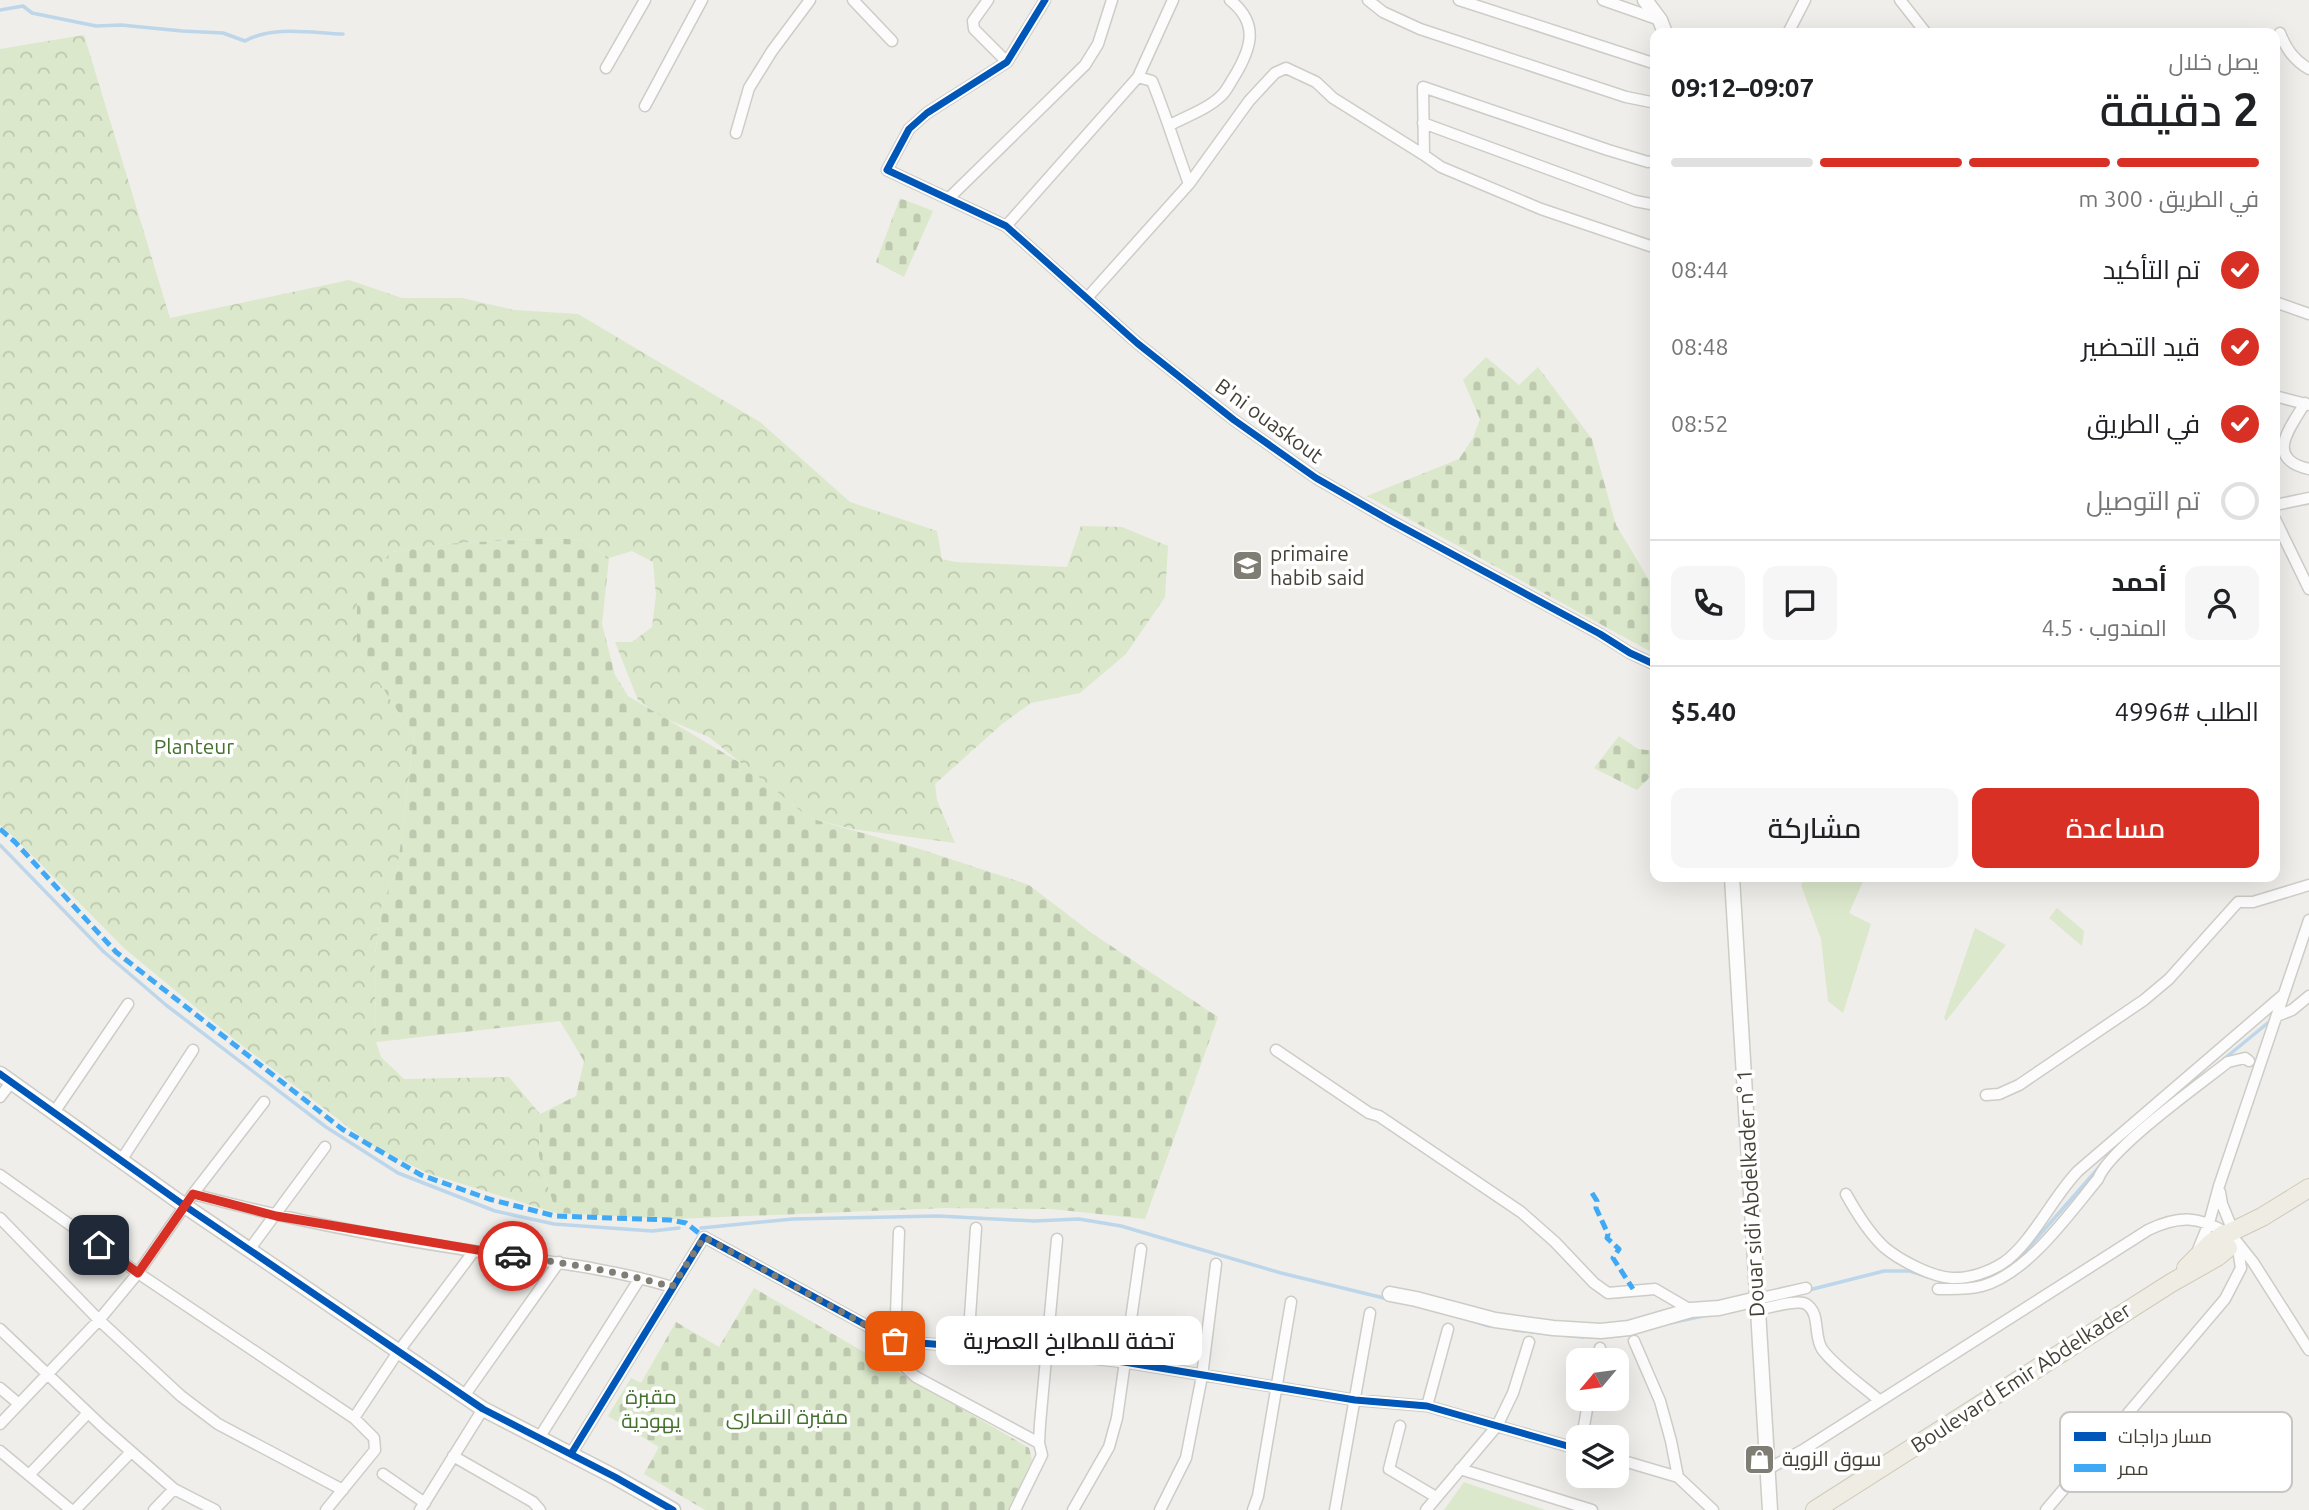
<!DOCTYPE html>
<html lang="ar">
<head>
<meta charset="utf-8">
<style>
	body { margin:0; font-family:Ubuntu,Cairo,sans-serif; background:#f6f6f6; color:#202124; direction:rtl; height:100vh; display:flex; flex-direction:column; font-size:26px; white-space:nowrap }
	* { box-sizing:border-box; margin:0 }
	p { font-size:23px; color:#757577 }
	.icon { flex:none; width:38px; height:38px; fill:none; stroke:currentColor; stroke-width:2; stroke-linecap:round; stroke-linejoin:round }
	.map { position:relative; flex:1; overflow:hidden; direction:ltr }
	.side { position:absolute; left:1650px; top:28px; width:630px; height:854px; display:flex; flex-direction:column; background:#fff; border-radius:14px; box-shadow:0 7px 28px #0002; direction:rtl }
	.side>* { flex:none }
	.needle { width:46px; rotate:241deg }
	.tools { position:absolute; left:1566px; top:1348px; display:grid; gap:14px }
	.tools a { display:grid; place-items:center; width:63px; height:63px; border-radius:14px; background:#fff; box-shadow:0 7px 28px #0002; font-size:35px }
	.pin { position:absolute; display:grid; place-items:center; width:60px; height:60px; color:#fff; margin:-30px; border-radius:14px; box-shadow:0 4px 10px #0006 }
	.courier { position:absolute; display:grid; place-items:center; width:70px; height:70px; margin:-35px; border:5px solid #d93025; border-radius:50%; background:#fff; color:#222; box-shadow:0 2px 9px #0007 }
	.bubble { position:absolute; height:49px; border-radius:14px; background:#fff; box-shadow:0 7px 28px #0002; font-size:23px; font-weight:600; line-height:49px; text-align:center; direction:rtl }
	.overview em { font-style:normal; font-weight:600 }
	.overview div { display:flex; flex-direction:column-reverse }
	.overview { display:flex; align-items:center; justify-content:space-between; height:119px; padding:0 21px }
	h1 { font-size:46px; font-weight:600; line-height:52px }
	.bar { display:grid; grid-template-columns:repeat(4,1fr); gap:10px 7px; align-content:center; height:84px; padding:0 21px }
	.bar i { height:9px; border-radius:5px; background:#e0e0e0 }
	.bar .current { background:#d93025 }
	.bar p { grid-column:span 4 }
	.line { display:flex; align-items:center; gap:18px; padding:0 21px; border-top:2px solid #e0e0e0 }
	.line div { flex:1 }
	.round { display:grid; place-items:center; flex:none; width:74px; height:74px; border-radius:14px; background:#f6f6f6 }
	ol { padding:0 21px; list-style:none }
	li { display:flex; align-items:center; gap:21px; height:77px }
	li p { margin-inline-start:auto }
	li .icon { padding:7px; border-radius:50%; background:#d93025; color:#fff; stroke-width:4 }
	li:last-child { color:#757577 }
	li i { width:38px; height:38px; border:4px solid #e0e0e0; border-radius:50% }
	.action { display:flex; gap:14px; margin-top:auto; padding:14px 21px }
	.action a { flex:1; height:80px; border-radius:14px; background:#d93025; color:#fff; font-size:28px; font-weight:600; line-height:80px; text-align:center }
	.action a+a { background:#f6f6f6; color:#202124 }
	.map>svg:first-child { display:block }
	.green { fill:#dbe8cb }
	.forest { fill:url(#forest-crowns) }
	.cemetery { fill:url(#cemetery-stones) }
	.lines { fill:none; stroke-linecap:round; stroke-linejoin:round }
	.stream { stroke:#bdd6ea; stroke-width:3.5 }
	.minor-casing { stroke:#cdccc7; stroke-width:13 }
	.tertiary-casing { stroke:#cdccc7; stroke-width:17 }
	.primary-casing { stroke:#d0cab8; stroke-width:20 }
	.minor { stroke:#fdfcfc; stroke-width:10 }
	.tertiary { stroke:#fdfcfc; stroke-width:14 }
	.primary { stroke:#efece4; stroke-width:18 }
	.quiet { stroke:#3fa9f5; stroke-width:5; stroke-dasharray:10 5; stroke-linecap:butt }
	.cycleway-casing { stroke:#fff; stroke-width:11 }
	.cycleway { stroke:#0057b8; stroke-width:7 }
	.done { stroke:#807d75; stroke-width:7; stroke-dasharray:0 12.6 }
	.route { stroke:#d93025; stroke-width:9 }
	.labels { text-anchor:middle; stroke-width:7; stroke-linejoin:round; paint-order:stroke }
	.street-label { font-size:21px; fill:#444036; stroke:#fff }
	.poi-label { font-size:21px; fill:#444036; stroke:#fff; text-anchor:start }
	.park-label { font-size:21px; fill:#44712e; stroke:#fff }
	.key { fill:#fff; stroke:#c7c6c3; stroke-width:2 }
	.key-label { font-size:19px; fill:#444036 }
</style>
</head>
<body>
<div class="map">
<svg width="2309" height="1510" viewBox="0 0 2309 1510">
	<defs>
		<pattern id="forest-crowns" width="20" height="18" patternUnits="userSpaceOnUse" patternTransform="scale(1.75)"><rect width="20" height="18" fill="#dbe8cb"/><path d="M2 6a3 3 0 1 1 6 0M12 15a3 3 0 1 1 6 0" fill="none" stroke="#bdc8af"/></pattern>
		<pattern id="cemetery-stones" width="16" height="16" patternUnits="userSpaceOnUse" patternTransform="scale(1.75)"><rect width="16" height="16" fill="#dbe8cb"/><path d="M2 7V4a2 2 0 0 1 4 0v3zM10 15v-3a2 2 0 0 1 4 0v3z" fill="#bdc8af"/></pattern>
	</defs>
	<rect width="100%" height="100%" fill="#efeeea"/>
	<!-- green -->
	<path class="green" d="M1806 877H1865L1849 913 1871 924 1843 1013 1828 1001 1821 939 1801 885Z
		M2057 908 2084 931 2082 946 2049 918Z
		M1975 928 2006 945 1946 1021 1944 1018Z
		M1464 1482 1545 1510H1444Z"/>
	<!-- forest -->
	<path class="forest" d="M84 35 170 318 349 280 402 298H462L514 310 578 314 760 422 850 502 937 531 942 559 956 562 1067 567 1081 526 1122 527 1168 546 1165 597 1126 654 1080 693 1031 703 1002 724 935 784 937 800 955 843 852 829 809 818 709 737 662 717 638 700 615 642H632L652 627 656 595 653 562 632 551 609 558 582 540 552 538 444 544 391 552 357 647 414 737 397 872 382 904 375 953 376 1042 381 1057 404 1079 509 1077 540 1114 539 1156 556 1213 427 1173 373 1146 239 1043 125 949 15 838 0 825V49Z"/>
	<!-- cemetery -->
	<path class="cemetery" d="M900 198 933 211 904 277 876 262Z
		M1486 357 1519 385 1538 367 1592 439 1616 525 1655 590V654L1367 496 1459 459 1473 438 1480 419 1463 380Z
		M552 538 582 540 609 558 602 624 615 675 628 696 744 765 809 818 923 850 1029 885 1093 934 1218 1017 1145 1219 1052 1209 944 1208 675 1219 556 1213 539 1156 540 1114 576 1096 584 1061 560 1021 376 1042 375 954 382 904 397 872 414 737 357 647V593L391 552 444 544Z
		M1619 736 1638 749 1655 751V780L1651 776 1637 790 1594 768Z
		M754 1288 1029 1448 1032 1460 1009 1510H705L644 1474 659 1447 608 1416 631 1378 641 1383 676 1322 719 1347Z"/>
	<g class="lines">
		<!-- stream -->
		<path class="stream" d="M0 10 23 6 32 13 96 26 121 25 182 31 223 33 245 41C273 25 312 33 343 34
			M0 845 104 952 166 1005 326 1127 398 1173 495 1211 554 1224 652 1231 679 1228
			M2224 1059 2269 1022
			M701 1228 793 1219 938 1216 1034 1221 1079 1219 1121 1226 1281 1273 1388 1299
			M2015 1263 2102 1164
			M1967 1282H1977L1999 1273
			M1809 1290 1884 1271H1910L1928 1277
			M1470 1320 1489 1326
			M1670 1323 1703 1316
			M1514 1330 1583 1337"/>
		<defs>
			<path id="minor" d="M853 0 892 41
				M988 0 973 21 974 29 1007 62
				M1045 0 1007 62 927 113 909 129 887 170 1006 226 1137 343 1234 420 1316 478 1391 521 1600 634 1630 653 1656 665
				M1368 0 1383 12 1420 29 1626 97 1656 103
				M1459 0 1656 64
				M1603 0 1660 20
				M1900 0 1926 33
				M1788 33 1805 0
				M2280 33C2286 49 2294 60 2309 69
				M606 68 645 0
				M645 106 702 0
				M1423 123 1635 201 1656 205
				M1170 125C1187 116 1208 109 1222 95 1227 90 1230 83 1234 77 1251 49 1260 24 1230 0
				M736 133 749 88 772 51 810 0
				M1656 160 1648 162 1608 150 1423 87 1424 155 1441 167 1541 209 1656 248
				M1189 184 1249 101 1275 73 1286 68 1316 82 1333 98 1424 155
				M948 199 1085 65 1098 44 1112 0
				M1006 226 1138 77 1173 0
				M1087 298 1189 184C1176 149 1166 115 1152 81L1138 77
				M2275 302 2309 314
				M2275 396 2309 405
				M2305 403C2290 428 2264 459 2309 469
				M2275 505 2309 498
				M2275 519 2309 589
				M2277 1016 2292 1010 2309 996
				M1276 1050 1369 1113 1379 1116 1521 1212 1555 1242 1594 1283 1608 1293 1655 1289 1691 1310
				M1986 1095 1999 1094 2019 1085 2144 1000 2169 979 2238 902H2253L2309 885
				M0 1097 12 1081
				M55 1111 128 1004
				M122 1159 193 1050
				M0 1175 138 1273 354 1418 374 1438 375 1450 326 1510
				M2220 1192 2222 1204 2235 1236
				M193 1194C285 1219 380 1237 474 1251 541 1261 607 1267 672 1287
				M1846 1194C1856 1212 1869 1233 1884 1247 1899 1260 1932 1277 1952 1278 1969 1279 1989 1272 2003 1263 2032 1243 2052 1198 2078 1171L2283 995
				M0 1218 99 1320 181 1396 218 1424 343 1490
				M899 1232 895 1341 905 1367 916 1377 1039 1443
				M2237 1242 2253 1262 2309 1350
				M249 1250 325 1147
				M2198 1250 2209 1223 2219 1186 2309 920
				M1938 1289C1953 1289 1967 1290 1982 1286 2027 1274 2069 1214 2098 1179 2110 1148 2199 1085 2228 1062L2245 1058 2249 1061
				M1757 1299 1806 1288
				M1757 1310C1768 1308 1797 1299 1806 1304 1821 1313 1813 1335 1822 1349 1834 1366 1864 1387 1880 1401
				M0 1329 103 1427 174 1489 215 1510
				M1634 1341 1660 1401 1671 1441 1678 1477
				M968 1346 976 1228
				M1598 1360 1600 1348
				M0 1388 19 1404
				M464 1396 559 1262
				M1427 1406 1448 1329
				M354 1418 398 1352 474 1251
				M0 1424 99 1320 138 1273 193 1194 264 1102
				M1400 1426 1389 1469 1436 1497
				M1582 1437 1589 1398
				M539 1438 640 1278
				M0 1451 71 1510
				M571 1454 704 1237 895 1341 1046 1353 1124 1362 1355 1400 1427 1406 1578 1449
				M453 1456 533 1502 540 1510
				M1617 1459 1678 1477 1713 1510
				M1460 1469 1592 1510
				M1768 1469 1803 1450 2148 1230C2179 1215 2198 1216 2227 1233
				M383 1474 425 1503
				M29 1475 88 1413
				M75 1510 131 1452
				M154 1510 174 1489
				M420 1510 483 1409
				M1015 1510 1042 1455 1039 1443 1040 1424 1057 1239
				M1073 1510 1109 1447 1117 1418 1141 1249
				M1160 1510 1186 1458 1202 1376 1216 1264
				M1253 1510 1258 1496 1291 1302
				M1335 1510 1370 1313
				M1426 1510 1497 1426 1513 1393 1529 1342
				M2046 1510 2225 1299 2241 1268 2237 1243"/>
			<path id="tertiary" d="M1645 0 1660 20 1665 33
				M1732 877 1770 1510
				M0 1074 185 1206 483 1409 615 1477 673 1510
				M1390 1294 1416 1299 1495 1320 1553 1328 1601 1331 1629 1328 1691 1310 1719 1308 1757 1299"/>
			<path id="primary" d="M2229 1233 2262 1217 2309 1188
				M2186 1268 2210 1244 2224 1234
				M1815 1510 2171 1283 2217 1257 2228 1248"/>
		</defs>
		<!-- minor casing -->
		<use href="#minor" class="minor-casing"/>
		<!-- tertiary casing -->
		<use href="#tertiary" class="tertiary-casing"/>
		<!-- primary casing -->
		<use href="#primary" class="primary-casing"/>
		<!-- minor -->
		<use href="#minor" class="minor"/>
		<!-- tertiary -->
		<use href="#tertiary" class="tertiary"/>
		<!-- primary -->
		<use href="#primary" class="primary"/>
		<!-- quiet -->
		<path class="quiet" d="M0 829 15 842 116 952 342 1129 421 1175 489 1199 555 1216 670 1220 686 1223 704 1237
			M1592 1193 1597 1201 1596 1208 1608 1234 1607 1238 1619 1249 1613 1258 1633 1289"/>
		<defs>
			<path id="cycleway" d="M1045 0 1007 62 927 113 909 129 887 170 1006 226 1137 343 1234 420 1316 478 1391 521 1600 634 1630 653 1656 665
				M0 1074 185 1206 483 1409 615 1477 673 1510
				M571 1454 704 1237 895 1341 1046 1353 1124 1362 1355 1400 1427 1406 1578 1449"/>
		</defs>
		<!-- cycleway casing -->
		<use href="#cycleway" class="cycleway-casing"/>
		<!-- cycleway -->
		<use href="#cycleway" class="cycleway"/>
	</g>
	<g class="lines">
		<!-- done -->
		<path class="done" d="M513 1256C567 1263 620 1272 672 1287L704 1237 895 1341"/>
		<!-- route -->
		<path class="route" d="M99 1245 138 1273 193 1194 276 1216 513 1256"/>
	</g>
	<!-- icons -->
	<defs>
		<symbol id="school-square" viewBox="-11 -11 22 22"><rect x="-9" y="-9" width="18" height="18" rx="4" fill="#807d75" stroke="#fff"/><path d="M0-5L7-2L0 1L-7-2ZM-4 1L0 2.5L4 1V4Q0 6-4 4Z" fill="#fff"/></symbol>
		<symbol id="shop-square" viewBox="-11 -11 22 22"><rect x="-9" y="-9" width="18" height="18" rx="4" fill="#807d75" stroke="#fff"/><path d="M-5-2.5h2.3a2.7 3.5 0 0 1 5.4 0H5L5.5 6h-11ZM-1.5-2.5h3a1.5 2.3 0 0 0-3 0Z" fill="#fff"/></symbol>
	</defs>
	<g fill-rule="evenodd">
		<use href="#school-square" x="1230" y="548" width="35" height="35"/>
		<use href="#shop-square" x="1742" y="1442" width="35" height="35"/>
	</g>
	<g class="labels">
		<!-- street labels -->
		<g class="street-label">
			<text transform="translate(1269 421) rotate(36)" y="7">B'ni ouaskout</text>
			<text transform="translate(1751 1193) rotate(-93)" y="7">Douar sidi Abdelkader n° 1</text>
			<text transform="translate(2021 1378) rotate(-33)" y="7">Boulevard Emir Abdelkader</text>
		</g>
		<!-- poi labels -->
		<g class="poi-label">
			<text x="1270" y="561">primaire<tspan x="1270" dy="24">habib said</tspan></text>
			<text x="1782" y="1466">سوق الزوية</text>
		</g>
		<!-- park labels -->
		<g class="park-label">
			<text x="194" y="754">Planteur</text>
			<text x="651" y="1404">مقبرة<tspan x="651" dy="24">يهودية</tspan></text>
			<text x="787" y="1424">مقبرة النصارى</text>
		</g>
	</g>
	<!-- legend -->
	<rect x="2060" y="1412" width="232" height="80" rx="10" class="key"/>
	<rect x="2074" y="1432" width="32" height="9" fill="#0057b8"/>
	<rect x="2074" y="1464" width="32" height="8" fill="#3fa9f5"/>
	<g class="key-label">
		<text x="2118" y="1443">مسار دراجات</text>
		<text x="2118" y="1475">ممر</text>
	</g>
</svg>
<div class="tools">
<a><svg class="needle" viewBox="-14 -14 28 28"><path d="M0-13l5 13h-10z" fill="#e53935"/><path d="M0 13l5-13h-10z" fill="#757577"/></svg></a>
<a><svg class="icon" aria-label="layers" viewBox="0 0 24 24"><path d="M12 4l9 5-9 5-9-5zM3 14l9 5 9-5"/></svg></a>
</div>
<div class="pin" style="left:895px;top:1341px;background:#ea580c"><svg class="icon" aria-label="bag" viewBox="0 0 24 24"><path d="M5 8h14l-1 12H6zM9 8a3 3 0 0 1 6 0"/></svg></div>
<div class="pin" style="left:99px;top:1245px;background:#1f2937"><svg class="icon" aria-label="home" viewBox="0 0 24 24"><path d="M3 11l9-7 9 7M6 9v11h12V9"/></svg></div>
<div class="courier" style="left:513px;top:1256px"><svg class="icon" aria-label="car" viewBox="0 0 24 24"><path d="M5 17H2v-5l4-1 3-4h7l3 4 3 1v5h-3M9 17h6M6 11h13"/><circle cx="7" cy="17" r="2"/><circle cx="17" cy="17" r="2"/></svg></div>
<div class="bubble" style="left:936px;top:1316px;width:266px">تحفة للمطابخ العصرية</div>
<section class="side">
<div class="overview"><div><h1>2 دقيقة</h1><p>يصل خلال</p></div><em>09:07–09:12</em></div>
<div class="bar"><i class="current"></i><i class="current"></i><i class="current"></i><i></i><p>في الطريق · 300 m</p></div>
<ol>
<li><svg class="icon" aria-label="check" viewBox="0 0 24 24"><path d="M5 12l5 5 9-10"/></svg>تم التأكيد<p>08:44</p></li>
<li><svg class="icon" aria-label="check" viewBox="0 0 24 24"><path d="M5 12l5 5 9-10"/></svg>قيد التحضير<p>08:48</p></li>
<li><svg class="icon" aria-label="check" viewBox="0 0 24 24"><path d="M5 12l5 5 9-10"/></svg>في الطريق<p>08:52</p></li>
<li><i></i>تم التوصيل</li>
</ol>
<div class="line" style="height:126px"><a class="round"><svg class="icon" aria-label="person" viewBox="0 0 24 24"><circle cx="12" cy="8" r="4"/><path d="M4 21q1-7 8-7t8 7"/></svg></a><div><b>أحمد</b><p>المندوب · 4.5</p></div><a class="round"><svg class="icon" aria-label="chat" viewBox="0 0 24 24"><path d="M4 5h16v11H9l-5 4z"/></svg></a><a class="round"><svg class="icon" aria-label="phone" viewBox="0 0 24 24"><path d="M5 4h4l2 5-3 2q2 4 5 5l2-3 5 2v4C11 20 4 13 5 4z"/></svg></a></div>
<div class="line" style="height:91px"><div>الطلب #4996</div><b>$5.40</b></div>
<div class="action"><a>مساعدة</a><a>مشاركة</a></div>
</section>
</div>
</body>
</html>
